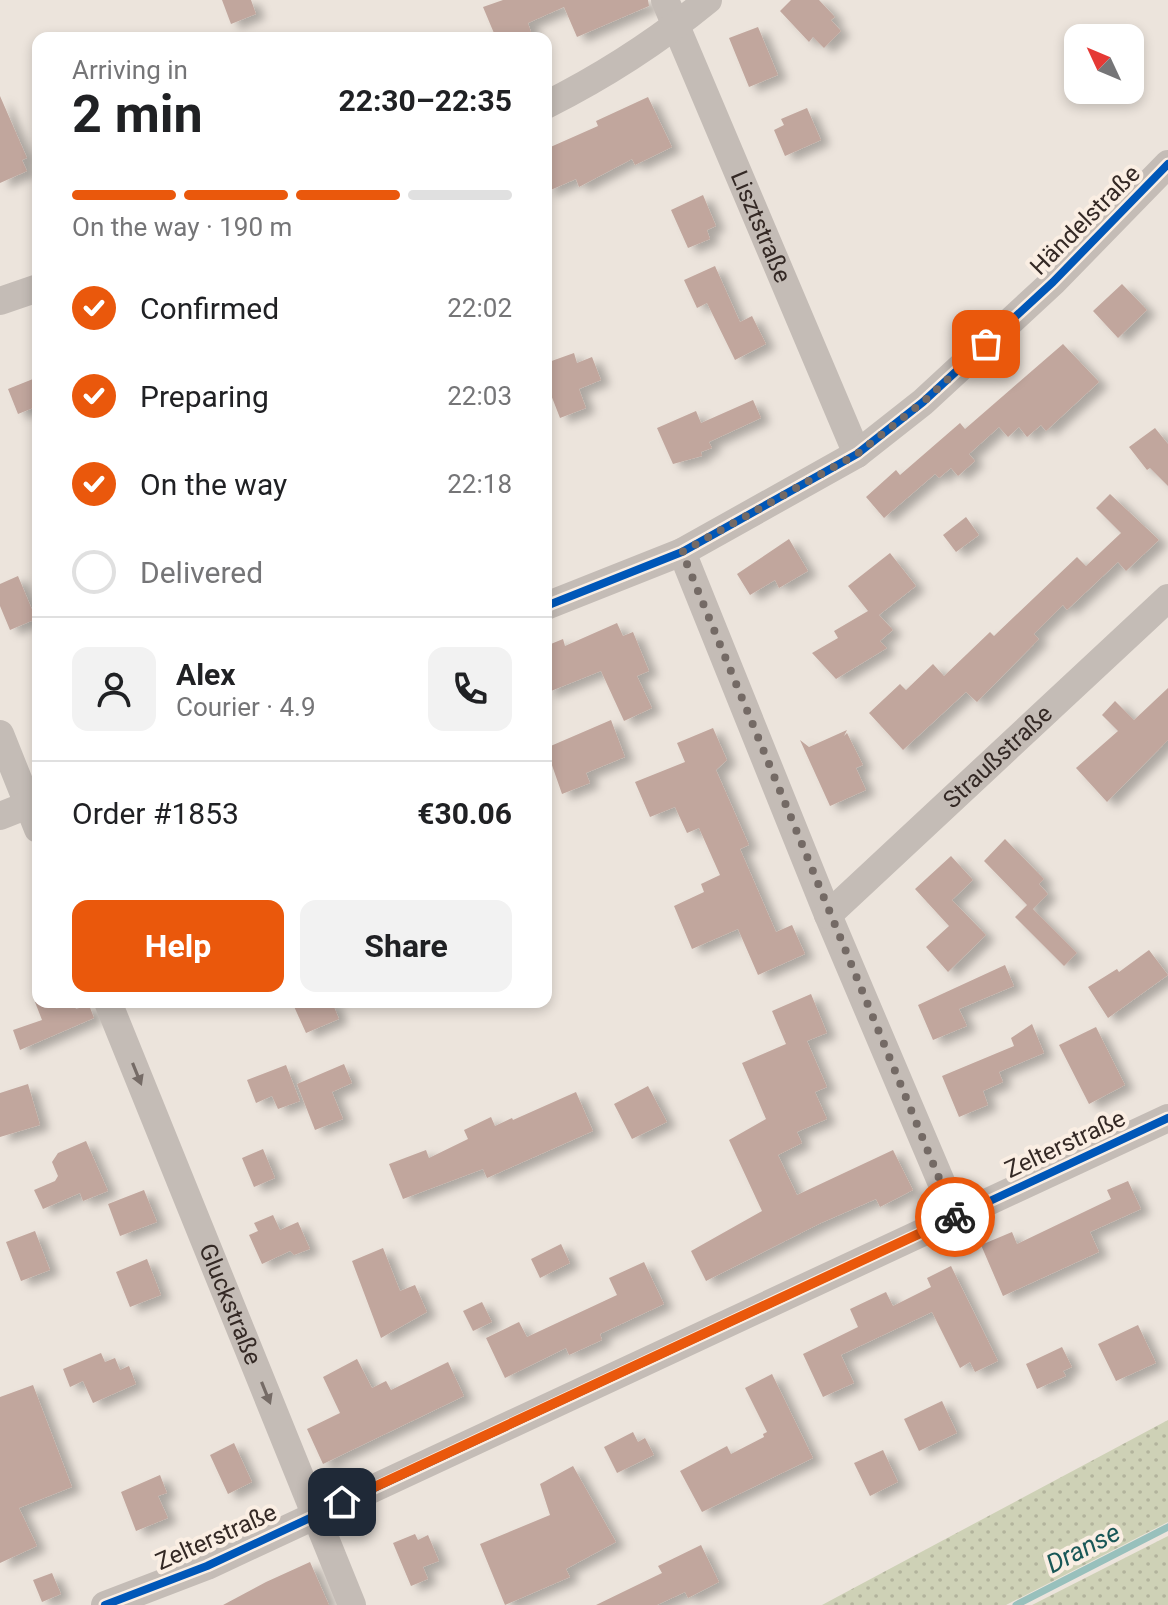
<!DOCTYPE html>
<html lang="en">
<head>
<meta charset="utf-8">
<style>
	body { margin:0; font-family:Roboto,sans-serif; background:#f2f2f2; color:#202124; height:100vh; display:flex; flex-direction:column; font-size:30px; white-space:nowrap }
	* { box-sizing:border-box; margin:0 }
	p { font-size:26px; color:#757577 }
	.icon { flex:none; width:44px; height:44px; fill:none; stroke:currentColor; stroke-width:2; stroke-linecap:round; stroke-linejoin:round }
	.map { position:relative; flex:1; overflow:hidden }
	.drawer { position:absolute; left:32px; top:32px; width:520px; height:976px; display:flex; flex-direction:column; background:#fff; border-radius:16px; box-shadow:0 4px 12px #0003 }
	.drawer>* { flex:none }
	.needle { width:52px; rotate:314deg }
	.controls { position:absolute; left:1064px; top:24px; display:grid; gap:16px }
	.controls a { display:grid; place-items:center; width:80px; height:80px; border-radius:16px; background:#fff; box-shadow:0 4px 12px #0003; font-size:40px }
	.pin { position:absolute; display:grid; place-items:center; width:68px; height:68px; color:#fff; margin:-34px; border-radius:16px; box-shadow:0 4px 12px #0006 }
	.courier { position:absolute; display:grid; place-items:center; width:80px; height:80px; margin:-40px; border:6px solid #ea580c; border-radius:50%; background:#fff; color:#222; box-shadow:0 2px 10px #0007 }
	.summary em { font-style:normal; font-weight:700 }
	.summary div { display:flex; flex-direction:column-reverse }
	.summary { display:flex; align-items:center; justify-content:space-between; height:136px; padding:0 40px }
	h1 { font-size:52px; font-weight:700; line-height:60px }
	.bar { display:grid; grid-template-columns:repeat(4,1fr); gap:12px 8px; align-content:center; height:96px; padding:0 40px }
	.bar i { height:10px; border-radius:6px; background:#e0e0e0 }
	.bar .on { background:#ea580c }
	.bar p { grid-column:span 4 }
	.line { display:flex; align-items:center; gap:20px; padding:0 40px; border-top:2px solid #e0e0e0 }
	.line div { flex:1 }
	.round { display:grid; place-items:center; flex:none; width:84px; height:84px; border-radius:16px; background:#f2f2f2 }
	ol { padding:0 40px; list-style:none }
	li { display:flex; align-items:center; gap:24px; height:88px }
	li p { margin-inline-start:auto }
	li .icon { padding:8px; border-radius:50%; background:#ea580c; color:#fff; stroke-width:4 }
	li:last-child { color:#757577 }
	li i { width:44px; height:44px; border:4px solid #e0e0e0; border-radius:50% }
	.primary-button { display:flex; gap:16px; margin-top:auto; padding:16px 40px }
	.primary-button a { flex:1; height:92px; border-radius:16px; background:#ea580c; color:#fff; font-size:32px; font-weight:700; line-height:92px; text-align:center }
	.primary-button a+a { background:#f2f2f2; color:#202124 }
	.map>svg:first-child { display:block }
	.grass { fill:url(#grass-dots) }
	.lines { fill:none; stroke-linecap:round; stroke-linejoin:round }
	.stream { stroke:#98c0bc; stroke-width:7 }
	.building { fill:#c1a69d; filter:url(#shadow) }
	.minor { stroke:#c4bcb6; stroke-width:28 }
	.cycleway-casing { stroke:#faeee3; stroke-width:13 }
	.cycleway { stroke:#0057b8; stroke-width:8 }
	.oneway { fill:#756b66 }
	.done { stroke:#746a65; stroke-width:8; stroke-dasharray:0 14.4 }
	.route { stroke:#ea580c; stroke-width:10 }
	.labels { text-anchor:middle; stroke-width:8; stroke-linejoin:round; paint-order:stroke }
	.street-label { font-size:24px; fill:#342925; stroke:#faeee3 }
	.water-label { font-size:26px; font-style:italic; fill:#195757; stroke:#faeee3 }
</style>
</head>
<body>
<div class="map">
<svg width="1168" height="1605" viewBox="0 0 1168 1605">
	<defs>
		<pattern id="grass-dots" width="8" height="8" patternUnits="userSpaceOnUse" patternTransform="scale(2)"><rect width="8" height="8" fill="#ced1b6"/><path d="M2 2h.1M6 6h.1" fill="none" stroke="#b2b39c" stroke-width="1.8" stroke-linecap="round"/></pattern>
		<filter id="shadow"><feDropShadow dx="9" dy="5" stdDeviation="4" flood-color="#0004"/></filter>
	</defs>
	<rect width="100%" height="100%" fill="#ece4dc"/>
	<!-- grass -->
	<path class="grass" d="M1168 1420V1522L1006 1605H822Z
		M1168 1536V1605H1032Z"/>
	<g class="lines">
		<!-- stream -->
		<path class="stream" d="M1016 1605 1168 1527"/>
	</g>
	<!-- building -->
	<path class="building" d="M222 0H251L256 14 231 24Z
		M503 0H648L649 6 577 37 564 7 528 23 533 38H496L483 7Z
		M791 0H819L835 17 831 20 841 31 824 48 813 37 809 42 780 11Z
		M758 27 778 75 749 87 729 38Z
		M0 96 27 158 22 160 27 171 0 183Z
		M648 97 672 147 635 165 632 159 579 187 576 179 546 192V149L598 126 596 121Z
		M807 108 821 140 785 156 774 130 784 125 781 119Z
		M703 195 716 226 707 230 710 239 688 248 671 210Z
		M715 266 740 322 752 316 766 344 735 360 707 303 697 308 684 280Z
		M1122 284 1147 310 1118 338 1093 311Z
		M1063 344 1099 382 1046 431 1041 425 1027 437 1019 427 1008 437 999 427 969 454 975 461 958 476 951 468 939 478 935 474 884 518 866 497 896 470 900 475 960 423 965 429Z
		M574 353 577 363 592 357 601 380 579 389 586 408 560 418 546 382V363Z
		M38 377V406L18 414 8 389Z
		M753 400 761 418 709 442 712 448 701 452 702 456 673 464 657 428 696 411 701 423Z
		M1155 428 1168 444V486L1150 468 1147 470 1129 447Z
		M1110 494 1159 540 1126 571 1118 562 1067 610 1063 605 1034 634 1039 639 977 702 966 692 903 750 869 713 900 684 906 690 933 664 944 676 990 632 994 636 1077 557 1086 566 1121 533 1096 508Z
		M966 517 979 535 956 552 943 535Z
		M789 539 808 571 779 588 775 580 750 595 737 574Z
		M890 553 916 586 879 615 893 630 880 641 887 648 836 679 812 653 838 638 834 631 868 611 848 586Z
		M18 576 36 619 10 630 0 606V584Z
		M617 623 623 636 633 632 649 671 637 676 652 708 624 721 601 671 546 693V646L563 639 565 646Z
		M1168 688V740L1107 802 1076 768 1118 731 1102 715 1115 701 1134 720Z
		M611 720 625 757 586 773 590 783 562 794 546 748Z
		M713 728 727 760 716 770 749 845 740 849 776 932 792 925 805 954 758 975 738 929 692 949 674 906 704 892 701 884 720 875 699 828 687 833 675 807 650 817 635 782 685 762 677 743Z
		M847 730 844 736 847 733 863 765 856 768 866 790 830 806 800 740 809 747Z
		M1005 839 1044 879 1039 884 1048 894 1033 909 1077 953 1064 966 1015 917 1027 905 984 861Z
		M951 856 973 880 952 900 986 935 948 972 926 947 949 926 915 889Z
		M1149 950 1168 975 1108 1018 1088 987 1117 969 1119 972Z
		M1005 965 1014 986 959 1009 967 1026 933 1040 918 1005Z
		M811 994 827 1033 807 1041 827 1087 815 1092 827 1119 797 1132 802 1143 778 1155 797 1195 893 1150 913 1190 880 1207 876 1199 821 1223 706 1281 691 1251 762 1211 729 1140 766 1119 742 1063 786 1044 772 1011Z
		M35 1002H73L76 1009 89 1005 94 1018 20 1050 13 1030 42 1020Z
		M292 1002H332L339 1019 306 1033Z
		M1032 1024 1044 1053 999 1072 1003 1082 983 1091 988 1105 959 1117 942 1076 1014 1046 1011 1038Z
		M1096 1027 1125 1085 1089 1104 1059 1045Z
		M344 1064 352 1083 332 1092 343 1119 315 1130 297 1084Z
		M286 1065 300 1101 278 1109 272 1096 256 1103 247 1080Z
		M28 1084 40 1125 0 1137V1093Z
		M648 1086 667 1122 632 1139 614 1104Z
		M576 1092 593 1131 487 1178 483 1169 403 1199 389 1164 426 1150 429 1158 468 1139 464 1130 491 1117 495 1126 512 1118 513 1120Z
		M86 1141 108 1191 83 1201 80 1193 43 1209 34 1190 55 1181 58 1176 52 1162 58 1153Z
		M263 1149 275 1178 254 1187 242 1158Z
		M1128 1181 1141 1209 1090 1232 1099 1252 1003 1296 981 1245 1012 1232 1017 1244 1111 1199 1107 1190Z
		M144 1190 157 1222 120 1236 108 1204Z
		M273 1215 280 1230 298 1222 310 1249 294 1255 290 1251 262 1264 249 1235 258 1231 254 1223Z
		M35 1231 50 1270 21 1281 6 1242Z
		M561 1244 570 1263 540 1278 531 1259Z
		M383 1248 400 1291 415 1285 427 1312 381 1338 352 1261Z
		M147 1259 161 1295 130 1307 116 1272Z
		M644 1262 664 1304 600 1334 602 1340 569 1355 566 1348 505 1378 486 1338 519 1322 527 1337 617 1295 609 1278Z
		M951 1266 998 1361 975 1372 970 1362 960 1368 932 1312 841 1355 854 1383 823 1397 803 1354 858 1327 850 1309 886 1292 893 1306 931 1287 927 1278Z
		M482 1302 492 1322 473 1331 463 1311Z
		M1138 1325 1156 1363 1116 1381 1098 1344Z
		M1062 1347 1072 1367 1063 1371 1066 1376 1037 1389 1026 1364Z
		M101 1353 105 1362 115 1358 120 1370 129 1366 136 1384 93 1403 83 1381 70 1387 63 1369Z
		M357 1359 372 1388 386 1381 391 1390 448 1362 464 1396 323 1464 307 1429 340 1413 323 1377Z
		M772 1374 813 1458 702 1512 680 1471 727 1446 731 1454 764 1437 763 1434 767 1432 745 1388Z
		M33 1385 72 1487 19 1508 37 1546 0 1563V1397Z
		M942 1401 957 1433 919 1451 904 1419Z
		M633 1432 638 1442 645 1438 654 1455 617 1473 604 1447Z
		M234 1443 252 1482 228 1494 210 1455Z
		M883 1450 898 1482 870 1496 854 1463Z
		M573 1466 616 1542 566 1569 570 1577 505 1605 480 1544 550 1515 540 1484Z
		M160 1475 167 1493 158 1496 168 1518 136 1531 121 1492Z
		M415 1534 418 1540 428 1535 439 1561 423 1567 428 1579 411 1586 393 1543Z
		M701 1545 719 1582 688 1598 685 1592 657 1605H596L662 1573 658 1566Z
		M310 1562 329 1605H223L266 1582Z
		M52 1573 61 1594 42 1602 33 1580Z"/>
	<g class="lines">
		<!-- minor -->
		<g class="minor">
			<path id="s1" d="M665 0 857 454"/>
			<path d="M546 105C604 76 658 41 708 0"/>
			<path d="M0 301 38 288"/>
			<path d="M682 552 828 915 956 1217"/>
			<path d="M546 606 682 552 857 454 923 402 1053 282 1168 164"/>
			<path d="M0 734 38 829"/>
			<path d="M0 816 38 801"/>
			<path id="s2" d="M828 915 1168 598"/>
			<path id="s3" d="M108 1002 352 1605"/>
			<path d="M105 1605 207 1566 1168 1118"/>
		</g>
		<defs>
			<path id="cycleway" d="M546 606 682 552 857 454 923 402 1053 282 1168 164
				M105 1605 207 1566 1168 1118"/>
		</defs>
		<!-- cycleway casing -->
		<use href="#cycleway" class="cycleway-casing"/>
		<!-- cycleway -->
		<use href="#cycleway" class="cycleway"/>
	</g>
	<!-- one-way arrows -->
	<defs><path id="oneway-solid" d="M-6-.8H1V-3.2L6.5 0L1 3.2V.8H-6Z" transform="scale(2)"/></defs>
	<g class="oneway">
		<use href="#oneway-solid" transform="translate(137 1074) rotate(68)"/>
		<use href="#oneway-solid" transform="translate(266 1393) rotate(68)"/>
	</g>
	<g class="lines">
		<!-- done -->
		<path class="done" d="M955 1217 682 552 857 454 923 402 986 344"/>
		<!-- route -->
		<path class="route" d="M342 1502 955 1217"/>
	</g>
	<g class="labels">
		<!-- street labels -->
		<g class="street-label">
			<text transform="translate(1085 220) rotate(-45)" y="8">Händelstraße</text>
			<text dy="8" stroke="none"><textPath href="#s1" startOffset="246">Lisztstraße</textPath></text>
			<text dy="8" stroke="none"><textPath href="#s2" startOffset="232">Straußstraße</textPath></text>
			<text transform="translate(1065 1144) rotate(-25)" y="8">Zelterstraße</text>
			<text dy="8" stroke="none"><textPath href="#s3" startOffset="326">Gluckstraße</textPath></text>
			<text transform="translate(216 1537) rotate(-24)" y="8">Zelterstraße</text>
		</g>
		<!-- water labels -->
		<g class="water-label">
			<text transform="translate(1083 1548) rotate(-27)" y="9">Dranse</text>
		</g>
	</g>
</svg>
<div class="controls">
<a><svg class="needle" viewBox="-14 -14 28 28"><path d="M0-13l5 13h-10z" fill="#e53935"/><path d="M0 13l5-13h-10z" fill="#757577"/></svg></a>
</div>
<div class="pin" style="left:986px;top:344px;background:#ea580c"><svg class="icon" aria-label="bag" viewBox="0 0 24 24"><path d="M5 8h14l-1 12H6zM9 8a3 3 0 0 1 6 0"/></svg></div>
<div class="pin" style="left:342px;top:1502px;background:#1f2937"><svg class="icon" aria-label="home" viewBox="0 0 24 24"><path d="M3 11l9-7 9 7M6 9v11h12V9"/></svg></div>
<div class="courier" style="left:955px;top:1217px"><svg class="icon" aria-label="bike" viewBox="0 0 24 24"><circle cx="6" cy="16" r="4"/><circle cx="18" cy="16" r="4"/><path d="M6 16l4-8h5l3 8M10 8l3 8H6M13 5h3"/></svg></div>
<section class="drawer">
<div class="summary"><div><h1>2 min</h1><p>Arriving in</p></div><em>22:30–22:35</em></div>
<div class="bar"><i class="on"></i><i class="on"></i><i class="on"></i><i></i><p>On the way · 190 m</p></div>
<ol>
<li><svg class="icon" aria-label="check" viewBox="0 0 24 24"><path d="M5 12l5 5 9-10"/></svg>Confirmed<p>22:02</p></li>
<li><svg class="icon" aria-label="check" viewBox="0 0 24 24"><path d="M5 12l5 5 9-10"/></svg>Preparing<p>22:03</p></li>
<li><svg class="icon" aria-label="check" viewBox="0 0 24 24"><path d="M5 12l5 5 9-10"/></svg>On the way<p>22:18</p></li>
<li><i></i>Delivered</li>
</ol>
<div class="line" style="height:144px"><a class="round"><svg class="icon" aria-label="person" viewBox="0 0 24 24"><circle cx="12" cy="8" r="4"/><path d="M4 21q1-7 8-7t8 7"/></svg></a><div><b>Alex</b><p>Courier · 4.9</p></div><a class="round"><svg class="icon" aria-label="phone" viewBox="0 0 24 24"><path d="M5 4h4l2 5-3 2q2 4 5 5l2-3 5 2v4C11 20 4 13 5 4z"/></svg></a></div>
<div class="line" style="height:104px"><div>Order #1853</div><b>€30.06</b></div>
<div class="primary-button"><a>Help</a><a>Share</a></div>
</section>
</div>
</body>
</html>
